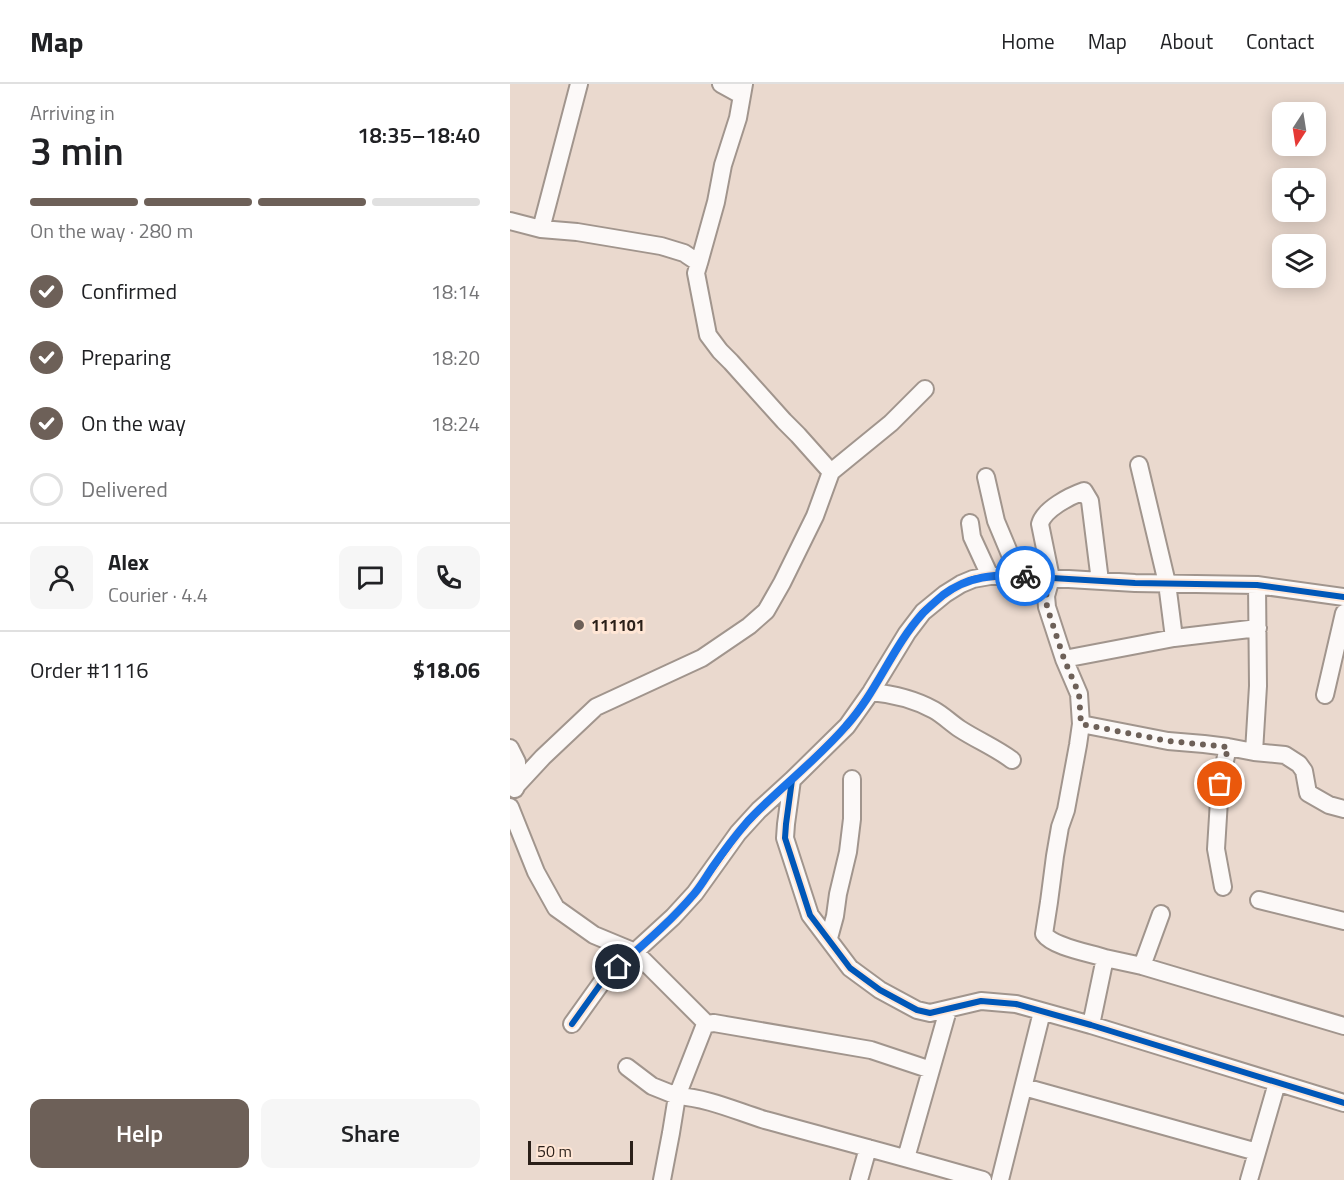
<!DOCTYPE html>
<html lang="en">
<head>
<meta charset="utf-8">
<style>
	body { margin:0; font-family:"Titillium Web",sans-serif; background:#f6f6f6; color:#202124; height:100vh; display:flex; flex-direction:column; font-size:22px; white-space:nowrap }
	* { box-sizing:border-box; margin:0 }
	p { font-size:20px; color:#757577 }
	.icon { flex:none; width:33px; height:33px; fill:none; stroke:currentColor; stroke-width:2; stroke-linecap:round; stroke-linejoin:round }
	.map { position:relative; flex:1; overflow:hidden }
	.panel { display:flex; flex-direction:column; background:#fff; width:510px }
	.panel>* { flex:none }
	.needle { width:39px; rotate:192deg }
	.controls { position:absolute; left:762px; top:18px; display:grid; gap:12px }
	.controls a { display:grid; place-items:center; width:54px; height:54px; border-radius:12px; background:#fff; box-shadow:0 3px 15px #0003; font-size:30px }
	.scale { position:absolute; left:18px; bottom:15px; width:105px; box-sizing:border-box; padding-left:6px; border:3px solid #2a1f18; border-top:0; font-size:16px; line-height:21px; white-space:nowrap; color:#2a1f18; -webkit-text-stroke:4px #ffe6d5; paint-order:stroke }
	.pin { position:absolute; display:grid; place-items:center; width:51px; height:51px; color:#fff; margin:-26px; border:3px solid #fff; border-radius:50%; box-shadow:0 2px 6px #0007 }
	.courier { position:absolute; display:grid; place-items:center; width:60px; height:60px; margin:-30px; border:4px solid #1a73e8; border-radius:50%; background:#fff; color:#222; box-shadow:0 2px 8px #0007 }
	.head em { font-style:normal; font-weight:600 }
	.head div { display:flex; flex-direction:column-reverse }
	.head { display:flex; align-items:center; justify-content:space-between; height:102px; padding:0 30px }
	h1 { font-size:39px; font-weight:600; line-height:45px }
	.bar { display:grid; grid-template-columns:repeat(4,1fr); gap:9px 6px; align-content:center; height:72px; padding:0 30px }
	.bar i { height:8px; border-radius:4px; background:#e0e0e0 }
	.bar .selected { background:#6d6058 }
	.bar p { grid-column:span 4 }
	.line { display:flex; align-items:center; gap:15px; padding:0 30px; border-top:2px solid #e0e0e0 }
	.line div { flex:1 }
	.round { display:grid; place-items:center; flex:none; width:63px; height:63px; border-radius:12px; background:#f6f6f6 }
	ol { padding:0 30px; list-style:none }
	li { display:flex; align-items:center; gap:18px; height:66px }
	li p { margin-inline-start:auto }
	li .icon { padding:6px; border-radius:50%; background:#6d6058; color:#fff; stroke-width:4 }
	li:last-child { color:#757577 }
	li i { width:33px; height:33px; border:3px solid #e0e0e0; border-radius:50% }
	.cta { display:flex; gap:12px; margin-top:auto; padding:12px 30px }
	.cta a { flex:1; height:69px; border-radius:12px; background:#6d6058; color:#fff; font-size:24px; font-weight:600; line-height:69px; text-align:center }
	.cta a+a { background:#f6f6f6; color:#202124 }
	header { display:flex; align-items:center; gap:36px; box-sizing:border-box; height:84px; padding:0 30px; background:#fff; border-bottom:2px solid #e0e0e0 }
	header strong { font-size:28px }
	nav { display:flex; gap:33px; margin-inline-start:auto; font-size:21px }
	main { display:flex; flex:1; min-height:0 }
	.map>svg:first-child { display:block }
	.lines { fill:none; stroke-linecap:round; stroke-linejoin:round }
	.minor-casing { stroke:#a1958d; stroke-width:20 }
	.minor { stroke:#fcf9f8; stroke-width:16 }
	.cycleway-casing { stroke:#ffe6d5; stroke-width:10 }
	.cycleway { stroke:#0057b8; stroke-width:6 }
	.done { stroke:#6d6058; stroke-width:6; stroke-dasharray:0 10.8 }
	.route { stroke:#1a73e8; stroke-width:8 }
	.poi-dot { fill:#6d6058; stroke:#ffe6d5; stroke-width:2 }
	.labels { text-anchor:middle; stroke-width:6; stroke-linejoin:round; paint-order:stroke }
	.poi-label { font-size:16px; font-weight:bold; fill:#2a1f18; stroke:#ffe6d5; text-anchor:start }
</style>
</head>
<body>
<header>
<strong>Map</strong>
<nav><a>Home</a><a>Map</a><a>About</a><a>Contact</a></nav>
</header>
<main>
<section class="panel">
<div class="head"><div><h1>3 min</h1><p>Arriving in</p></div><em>18:35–18:40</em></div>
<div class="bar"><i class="selected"></i><i class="selected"></i><i class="selected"></i><i></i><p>On the way · 280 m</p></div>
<ol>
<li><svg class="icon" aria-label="check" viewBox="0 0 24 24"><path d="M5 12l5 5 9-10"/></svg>Confirmed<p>18:14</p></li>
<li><svg class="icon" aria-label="check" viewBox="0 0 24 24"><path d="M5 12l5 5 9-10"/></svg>Preparing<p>18:20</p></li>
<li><svg class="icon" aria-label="check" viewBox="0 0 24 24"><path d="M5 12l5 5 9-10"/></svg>On the way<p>18:24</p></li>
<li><i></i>Delivered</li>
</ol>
<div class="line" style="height:108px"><a class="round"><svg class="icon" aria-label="person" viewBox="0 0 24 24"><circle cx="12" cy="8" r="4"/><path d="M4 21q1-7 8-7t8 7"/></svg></a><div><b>Alex</b><p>Courier · 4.4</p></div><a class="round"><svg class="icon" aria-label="chat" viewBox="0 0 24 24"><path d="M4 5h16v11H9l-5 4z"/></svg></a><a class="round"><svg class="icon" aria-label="phone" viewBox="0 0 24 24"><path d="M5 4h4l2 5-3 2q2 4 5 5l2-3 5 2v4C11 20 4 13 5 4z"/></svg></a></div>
<div class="line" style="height:78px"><div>Order #1116</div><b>$18.06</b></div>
<div class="cta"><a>Help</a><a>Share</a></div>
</section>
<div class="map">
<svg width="834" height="1096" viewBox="0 0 834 1096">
	<rect width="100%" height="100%" fill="#ead9ce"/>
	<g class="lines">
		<defs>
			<path id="minor" d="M211 0 231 11
				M0 137 31 145 67 148 151 162 174 169 189 179 186 189 198 251 210 267 221 278 274 337 288 351 321 388
				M31 145 69 0
				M189 179 206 118 213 81 228 34 234 0
				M629 381 657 499 664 554
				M476 393 486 437 509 492
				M460 439 462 453 480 492
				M590 497 580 417 574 407C560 412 534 425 530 440L541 494 536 512 537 523 554 575 569 610 571 640 568 661 556 726 550 743 545 772 539 818 534 850C543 863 580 869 595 874
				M554 575 664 554 748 544
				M361 608C383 610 404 615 424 626 433 631 441 639 450 645 467 656 486 664 502 676
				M815 611 834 529
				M571 640 658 657 694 660 718 663 744 668 775 671 789 680 794 687 798 709 819 721 834 725
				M0 664 7 678V701L5 705
				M744 668 748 602 747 501
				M282 696 276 740 275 754 300 831 340 884 370 906 407 926 420 929 471 917 506 920 581 941 834 1019
				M7 701 33 673 86 623 192 574 239 542 256 527 272 499 305 432 321 388 381 339 415 305
				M0 723 26 788 46 824 84 851 125 868 197 940
				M713 803 706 765 710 700 718 663
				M749 816 834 837
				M319 854 325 832 328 810 338 768 342 735V695
				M632 882 651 830
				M62 940 92 898 163 833 185 809 228 749 249 726 282 696 337 642 361 608 397 549 413 528 435 510 451 500 463 495 480 492H509L625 499 747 501 834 513
				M581 941 595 874 632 882 834 942
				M117 983 142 1002 167 1012 194 943 197 940 204 939 361 966 421 986
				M514 1003 747 1068
				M396 1074 438 926
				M152 1096 161 1049 167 1012C198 1014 226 1027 255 1036 328 1056 400 1075 473 1096
				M349 1096 358 1064
				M490 1096 532 928
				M739 1096 767 999"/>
		</defs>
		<!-- minor casing -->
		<use href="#minor" class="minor-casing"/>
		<!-- minor -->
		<use href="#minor" class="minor"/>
		<defs>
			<path id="cycleway" d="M282 696 276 740 275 754 300 831 340 884 370 906 407 926 420 929 471 917 506 920 581 941 834 1019
				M62 940 92 898 163 833 185 809 228 749 249 726 282 696 337 642 361 608 397 549 413 528 435 510 451 500 463 495 480 492H509L625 499 747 501 834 513"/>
		</defs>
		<!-- cycleway casing -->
		<use href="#cycleway" class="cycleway-casing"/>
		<!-- cycleway -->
		<use href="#cycleway" class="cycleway"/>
	</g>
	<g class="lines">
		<!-- done -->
		<path class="done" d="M515 492 541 494 536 512 537 523 554 575 569 610 571 640 658 657 718 663 710 700"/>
		<!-- route -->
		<path class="route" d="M108 883C134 860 161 837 184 810 191 802 196 793 202 784 213 768 225 752 238 737 269 704 306 677 336 642 367 608 382 563 413 529 419 523 426 517 433 511 458 492 485 490 515 492"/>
	</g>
	<!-- markers -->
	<circle class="poi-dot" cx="69" cy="541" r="6"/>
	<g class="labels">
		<!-- poi labels -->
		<g class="poi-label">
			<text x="81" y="547">111101</text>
		</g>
	</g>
</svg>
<div class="controls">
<a><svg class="needle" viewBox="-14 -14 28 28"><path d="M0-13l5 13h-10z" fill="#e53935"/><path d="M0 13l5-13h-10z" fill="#757577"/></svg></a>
<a><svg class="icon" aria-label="locate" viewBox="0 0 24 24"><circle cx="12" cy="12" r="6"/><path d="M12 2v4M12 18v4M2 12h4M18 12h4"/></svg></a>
<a><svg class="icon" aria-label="layers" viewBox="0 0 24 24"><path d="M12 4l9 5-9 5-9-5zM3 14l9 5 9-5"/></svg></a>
</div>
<div class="scale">50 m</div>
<div class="pin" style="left:710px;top:700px;background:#ea580c"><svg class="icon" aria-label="bag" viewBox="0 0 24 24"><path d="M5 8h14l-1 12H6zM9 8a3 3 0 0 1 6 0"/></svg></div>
<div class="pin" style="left:108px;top:883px;background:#1f2937"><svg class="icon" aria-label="home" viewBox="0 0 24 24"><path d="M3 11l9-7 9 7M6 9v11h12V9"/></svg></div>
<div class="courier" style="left:515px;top:492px"><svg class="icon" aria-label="bike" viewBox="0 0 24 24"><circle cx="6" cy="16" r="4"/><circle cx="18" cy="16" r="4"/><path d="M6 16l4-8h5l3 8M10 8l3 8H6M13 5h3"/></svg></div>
</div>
</main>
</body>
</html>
